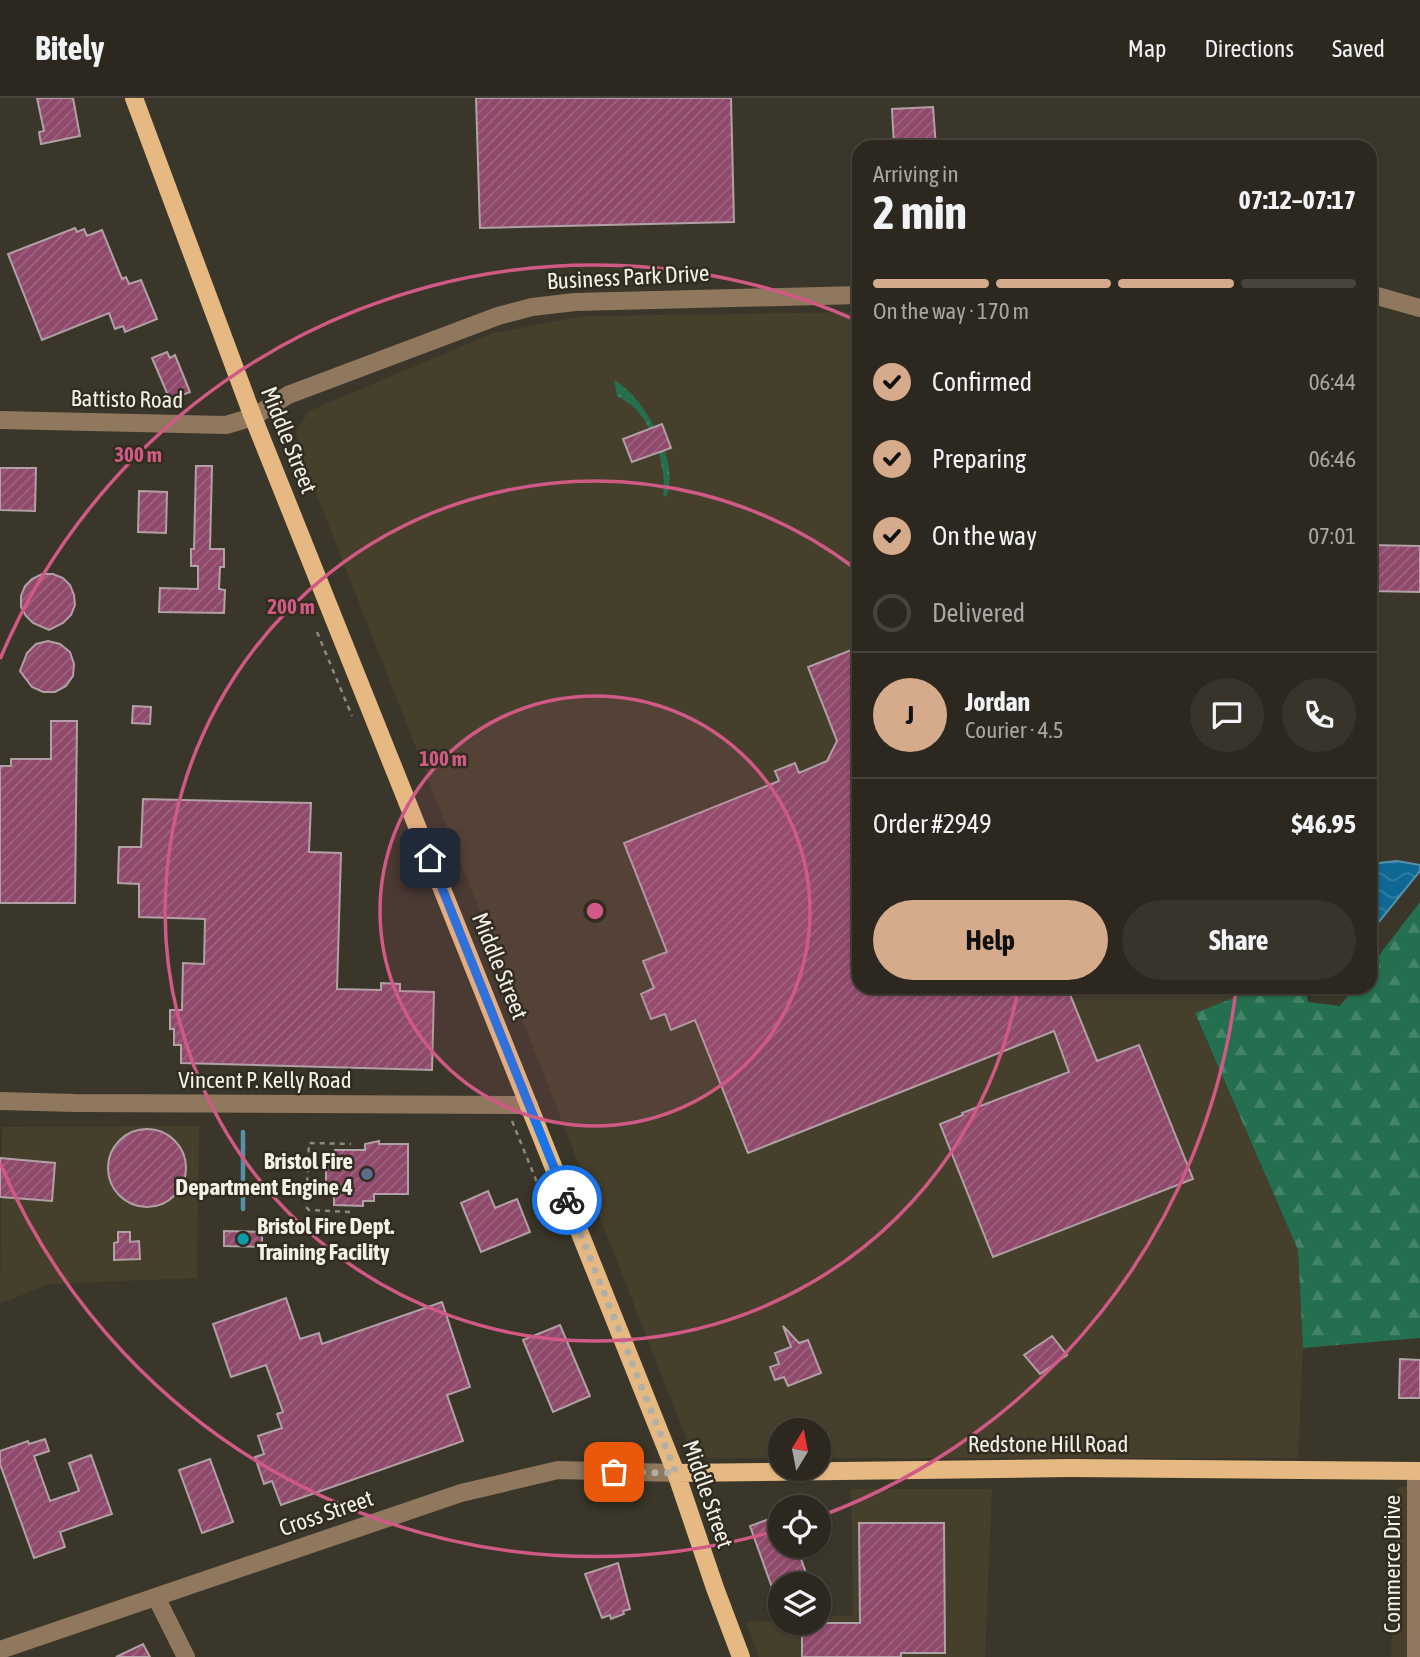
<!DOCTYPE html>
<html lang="en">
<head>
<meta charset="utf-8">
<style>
	body { margin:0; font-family:"Asap Condensed",sans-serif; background:#38342c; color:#f1f3f6; height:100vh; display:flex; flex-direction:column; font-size:26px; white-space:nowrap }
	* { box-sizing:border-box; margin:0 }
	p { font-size:23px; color:#a6a6a4 }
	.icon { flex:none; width:38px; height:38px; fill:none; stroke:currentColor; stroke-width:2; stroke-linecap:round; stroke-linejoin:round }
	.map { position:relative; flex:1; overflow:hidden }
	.sheet { position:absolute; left:852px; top:42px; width:525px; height:854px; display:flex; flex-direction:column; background:#2c281f; border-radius:21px; box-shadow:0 2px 5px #0004,0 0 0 2px #48443d }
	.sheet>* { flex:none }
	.needle { width:46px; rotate:10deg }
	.tools { position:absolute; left:768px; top:1320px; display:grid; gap:14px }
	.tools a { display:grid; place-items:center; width:63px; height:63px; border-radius:50%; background:#2c281f; box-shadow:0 2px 5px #0004,0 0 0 2px #48443d; font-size:35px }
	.pin { position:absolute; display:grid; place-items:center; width:60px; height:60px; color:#fff; margin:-30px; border-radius:14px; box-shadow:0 4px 10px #0006 }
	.courier { position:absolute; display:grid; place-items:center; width:70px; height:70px; margin:-35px; border:5px solid #1a73e8; border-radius:50%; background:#fff; color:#222; box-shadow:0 2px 9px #0007 }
	.summary em { font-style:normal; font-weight:700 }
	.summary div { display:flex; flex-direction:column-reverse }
	.summary { display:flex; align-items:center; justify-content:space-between; height:119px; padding:0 21px }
	h1 { font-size:46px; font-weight:700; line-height:52px }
	.bar { display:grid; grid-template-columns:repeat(4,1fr); gap:10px 7px; align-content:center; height:84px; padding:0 21px }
	.bar i { height:9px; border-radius:5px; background:#48443d }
	.bar .selected { background:#d6ab8b }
	.bar p { grid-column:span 4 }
	.line { display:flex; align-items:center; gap:18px; padding:0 21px; border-top:2px solid #48443d }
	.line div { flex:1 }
	.round { display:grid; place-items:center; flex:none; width:74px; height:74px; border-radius:37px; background:#38342c }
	ol { padding:0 21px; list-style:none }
	li { display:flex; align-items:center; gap:21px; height:77px }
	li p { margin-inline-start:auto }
	li .icon { padding:7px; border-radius:50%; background:#d6ab8b; color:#111; stroke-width:4 }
	li:last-child { color:#a6a6a4 }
	li i { width:38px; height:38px; border:4px solid #48443d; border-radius:50% }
	.cta { display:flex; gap:14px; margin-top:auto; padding:14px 21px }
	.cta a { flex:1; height:80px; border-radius:42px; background:#d6ab8b; color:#111; font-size:28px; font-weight:700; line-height:80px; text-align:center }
	.cta a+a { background:#38342c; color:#f1f3f6 }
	header { display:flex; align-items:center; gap:42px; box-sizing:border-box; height:98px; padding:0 35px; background:#2c281f; border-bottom:2px solid #48443d }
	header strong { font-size:33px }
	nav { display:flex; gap:38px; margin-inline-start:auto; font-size:24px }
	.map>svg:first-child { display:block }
	.built { fill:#453f2c }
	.grass { fill:url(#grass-dots) }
	.forest { fill:url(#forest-firs) }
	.water { fill:url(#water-waves); stroke:#5391ad; stroke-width:2 }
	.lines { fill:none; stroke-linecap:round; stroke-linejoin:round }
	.stream { stroke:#5391ad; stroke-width:4.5 }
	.building { fill:url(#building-hatch); stroke:#b1a0a6; stroke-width:2 }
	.path { stroke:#8d897e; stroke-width:2.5; stroke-dasharray:5 5; stroke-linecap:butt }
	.minor { stroke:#8f785e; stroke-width:18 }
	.major { stroke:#e6b982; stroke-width:18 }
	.done { stroke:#b2afa5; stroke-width:7; stroke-dasharray:0 12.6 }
	.route { stroke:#1a73e8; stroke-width:9 }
	.ring { fill:none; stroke:#d15985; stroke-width:3.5 }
	.service-dot { fill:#5c6f8a; stroke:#302c20; stroke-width:2.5 }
	.culture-dot { fill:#0f9aa8; stroke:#302c20; stroke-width:2.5 }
	.labels { text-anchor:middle; stroke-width:5; stroke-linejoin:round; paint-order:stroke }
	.street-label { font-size:23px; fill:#f3f0e8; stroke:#302c20 }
	.poi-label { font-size:23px; font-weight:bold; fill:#f3f0e8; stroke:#302c20; text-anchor:end }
	.centre { fill:#d15985; stroke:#302c20; stroke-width:3.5 }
	.ring-label { font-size:21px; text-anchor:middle; font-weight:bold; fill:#d15985; stroke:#302c20; stroke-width:5; stroke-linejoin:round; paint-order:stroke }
</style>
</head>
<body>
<header>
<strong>Bitely</strong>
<nav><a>Map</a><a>Directions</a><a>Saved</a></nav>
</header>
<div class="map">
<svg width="1420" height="1559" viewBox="0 0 1420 1559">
	<defs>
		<pattern id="grass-dots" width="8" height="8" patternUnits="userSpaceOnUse" patternTransform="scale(1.75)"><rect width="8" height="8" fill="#246f4f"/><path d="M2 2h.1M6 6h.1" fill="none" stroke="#448468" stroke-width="1.8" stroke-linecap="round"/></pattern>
		<pattern id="forest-firs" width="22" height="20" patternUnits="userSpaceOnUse" patternTransform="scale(1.75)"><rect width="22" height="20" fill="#246f4f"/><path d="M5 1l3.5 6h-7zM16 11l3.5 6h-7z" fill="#448468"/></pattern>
		<pattern id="water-waves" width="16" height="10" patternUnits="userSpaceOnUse" patternTransform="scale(1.75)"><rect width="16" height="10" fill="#0f6894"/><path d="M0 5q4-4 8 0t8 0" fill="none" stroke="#327ea3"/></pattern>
		<pattern id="building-hatch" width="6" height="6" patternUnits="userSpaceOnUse" patternTransform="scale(1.75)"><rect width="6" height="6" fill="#8f496a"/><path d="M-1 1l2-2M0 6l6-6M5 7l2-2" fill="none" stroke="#9f647f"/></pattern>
	</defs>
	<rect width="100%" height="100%" fill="#3a3629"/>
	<!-- built -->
	<path class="built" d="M859 214V889H1232L1235 899 1195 916 1298 1152 1303 1250 1298 1360H819V1332H780V1360H708L692 1355 302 359 296 334 309 313 493 235 584 218Z
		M199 1028 197 1180 49 1186 0 1206 2 1029Z
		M1397 1389H1420V1559H1391Z
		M851 1391H992L985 1559H759L746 1524 780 1522V1524H819V1519L853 1517Z"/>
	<!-- grass -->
	<path class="grass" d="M614 282C644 298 682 367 666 399L663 397C668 375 654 333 640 316 634 308 626 303 617 298Z"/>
	<!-- forest -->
	<path class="forest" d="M1420 804V1240L1303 1250 1298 1152 1195 915 1262 889H1305L1308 904 1340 908 1355 889H1370V869Z"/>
	<!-- water -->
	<path class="water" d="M1397 763 1420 767V773L1370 835V766Z"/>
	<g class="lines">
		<!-- stream -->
		<path class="stream" d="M243 1111V1034"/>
	</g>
	<!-- building -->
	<path class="building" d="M37 0H73L80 38 41 46 39 34 44 33Z
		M476 0H731L734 124 480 130Z
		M933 9 936 49H894L892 11Z
		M75 130 77 134 84 131 87 138 102 132 122 181 126 179 129 186 141 182 157 221 125 234 123 228 115 231 109 215 42 242 8 156Z
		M167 254 170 260 175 257 190 294 170 302 152 260Z
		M662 326 671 350 632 364 623 341Z
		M196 368H212L210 451H224V469H220L219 491 225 492 224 515 159 514 160 490 198 491V468H191V451H194Z
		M0 370H36L35 413 0 412Z
		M139 393 167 394 166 435 138 434Z
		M1370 447 1420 448V494L1370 493Z
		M42 476H53L63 480 70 487 74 497 75 507 71 517 63 525 49 532 33 525 26 518 21 509V498L25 488 32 481Z
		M48 543 60 546 70 554 74 566 73 578 66 588 55 594H43L32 589 20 573 27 555 36 546Z
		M859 549V889H1067L1097 963 1139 947 1193 1081 993 1159 940 1026 963 1017 962 1015 1069 974 1054 933 748 1055 695 922 671 932 665 916 651 921 641 896 654 890 643 863 667 854 624 745 779 683 775 673 795 665 799 675 827 663 837 643 808 569Z
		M133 608 151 609 150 626 132 625Z
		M51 623H77L75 805H0V668H11V661H51Z
		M143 701 311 705 309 754 341 755 337 891 381 892V885L400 886V893L434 894 432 972 181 965V947H174V931H170V912H182L183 865 204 866 205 821 139 819V786L118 785 119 749H141Z
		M108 1070a39 39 0 1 1 78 0a39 39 0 1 1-78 0Z
		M379 1043V1046H408V1096H374V1103H363V1108L334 1107V1096H326V1055L335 1056V1052H365V1046Z
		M0 1060 55 1065 52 1103 0 1099Z
		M488 1093 495 1110 517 1101 530 1134 481 1154 461 1105Z
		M224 1133 262 1134V1149L224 1148Z
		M118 1134H130V1144L139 1143 140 1161 114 1162V1145L118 1144Z
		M286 1200 300 1241 319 1235 322 1246 442 1204 470 1289 447 1297 463 1343 281 1407 272 1383 264 1386 255 1359 264 1356 258 1338 282 1330 277 1316 283 1314 266 1267 231 1279 213 1226Z
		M560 1227 590 1298 553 1314 523 1242Z
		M783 1228 799 1245 808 1242 821 1275 788 1288 784 1279 775 1282 770 1269 779 1266 775 1255 791 1249Z
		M1052 1238 1067 1257 1040 1276 1024 1257Z
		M1400 1261 1420 1262V1300H1399Z
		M45 1341 49 1353 34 1358 50 1403 79 1393 69 1365 91 1357 112 1416 60 1434 65 1449 34 1460 0 1366V1353L28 1343 29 1346Z
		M210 1361 233 1424 202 1435 179 1372Z
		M780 1417V1447H796L810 1486H780L779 1509 750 1428Z
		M859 1425H944L945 1555H901V1559H802V1525H860Z
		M618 1465 630 1511 623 1513 624 1516 611 1521 610 1517 602 1520 585 1476Z
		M143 1546 150 1559H116Z"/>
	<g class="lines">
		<!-- path -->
		<path class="path" d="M317 534 352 618
			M512 1023 556 1131
			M350 1114 309 1112 306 1109 309 1045 351 1046"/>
		<!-- minor -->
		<path class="minor" d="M1370 196 1420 210
			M0 322 226 327 253 319 288 297 498 218 532 209 575 204 859 197
			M0 1003 75 1005 529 1007
			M156 1499 186 1559
			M0 1552 461 1395 558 1372 676 1375
			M1416 1559V1373"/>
		<!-- major -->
		<path class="major" d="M134 0 253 319 676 1375 715 1490 741 1559
			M676 1375 1071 1370 1420 1373"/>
	</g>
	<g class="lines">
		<!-- done -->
		<path class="done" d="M567 1102 676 1375 614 1374"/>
		<!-- route -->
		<path class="route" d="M430 760 567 1102"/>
	</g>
	<!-- distance rings -->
	<circle cx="595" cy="813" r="215" fill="#d15985" fill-opacity=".12"/>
	<g class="ring">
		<circle cx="595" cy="813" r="215"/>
		<path d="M1018 891A430 430 0 1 1 857 472"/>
		<path d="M1236 892A646 646 0 0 1 821 1418M778 1432A646 646 0 0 1 0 1065M0 561A646 646 0 0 1 858 223"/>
	</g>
	<!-- markers -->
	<circle class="service-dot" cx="367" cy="1076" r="7"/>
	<circle class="culture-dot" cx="243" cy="1141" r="7"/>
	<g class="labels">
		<!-- street labels -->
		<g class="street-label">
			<text transform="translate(628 179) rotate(-3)" y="8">Business Park Drive</text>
			<text transform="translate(127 301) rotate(1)" y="8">Battisto Road</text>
			<text transform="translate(289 342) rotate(68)" y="8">Middle Street</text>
			<text transform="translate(500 868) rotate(68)" y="8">Middle Street</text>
			<text x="265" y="990">Vincent P. Kelly Road</text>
			<text x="1048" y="1354">Redstone Hill Road</text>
			<text transform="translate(708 1396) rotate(71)" y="8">Middle Street</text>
			<text transform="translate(326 1415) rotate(-19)" y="8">Cross Street</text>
			<text transform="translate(1392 1466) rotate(-90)" y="8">Commerce Drive</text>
		</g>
		<!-- poi labels -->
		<g class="poi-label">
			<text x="353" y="1071">Bristol Fire<tspan x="353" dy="26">Department Engine 4</tspan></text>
			<text x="257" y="1136" text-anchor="start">Bristol Fire Dept.<tspan x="257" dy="26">Training Facility</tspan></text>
		</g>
	</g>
	<circle cx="595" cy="813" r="10" class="centre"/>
	<g class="ring-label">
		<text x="138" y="364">300 m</text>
		<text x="291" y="516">200 m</text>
		<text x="443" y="668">100 m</text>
	</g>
</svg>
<div class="tools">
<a><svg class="needle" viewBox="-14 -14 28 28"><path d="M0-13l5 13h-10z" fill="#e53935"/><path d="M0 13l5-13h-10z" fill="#a6a6a4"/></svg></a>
<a><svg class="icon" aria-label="locate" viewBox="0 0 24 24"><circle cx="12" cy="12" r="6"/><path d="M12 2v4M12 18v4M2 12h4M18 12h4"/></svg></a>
<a><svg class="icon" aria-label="layers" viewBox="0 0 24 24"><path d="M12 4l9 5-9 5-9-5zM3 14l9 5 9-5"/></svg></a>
</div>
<div class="pin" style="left:614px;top:1374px;background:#ea580c"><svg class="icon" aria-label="bag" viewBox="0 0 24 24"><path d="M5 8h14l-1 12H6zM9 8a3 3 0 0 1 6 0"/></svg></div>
<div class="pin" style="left:430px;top:760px;background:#1f2937"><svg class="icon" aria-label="home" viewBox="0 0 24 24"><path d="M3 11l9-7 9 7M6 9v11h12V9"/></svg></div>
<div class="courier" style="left:567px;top:1102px"><svg class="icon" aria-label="bike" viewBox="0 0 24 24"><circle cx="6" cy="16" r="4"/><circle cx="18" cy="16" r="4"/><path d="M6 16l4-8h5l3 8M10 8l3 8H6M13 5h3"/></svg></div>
<section class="sheet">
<div class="summary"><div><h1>2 min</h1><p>Arriving in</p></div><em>07:12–07:17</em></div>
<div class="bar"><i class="selected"></i><i class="selected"></i><i class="selected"></i><i></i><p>On the way · 170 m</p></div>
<ol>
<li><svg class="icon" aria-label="check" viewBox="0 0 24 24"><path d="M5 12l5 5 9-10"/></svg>Confirmed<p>06:44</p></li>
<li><svg class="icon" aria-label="check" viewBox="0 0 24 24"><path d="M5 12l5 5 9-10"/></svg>Preparing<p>06:46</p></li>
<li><svg class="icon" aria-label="check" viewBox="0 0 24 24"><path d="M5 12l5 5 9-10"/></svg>On the way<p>07:01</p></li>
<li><i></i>Delivered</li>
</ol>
<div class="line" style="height:126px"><b class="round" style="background:#d6ab8b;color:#111">J</b><div><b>Jordan</b><p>Courier · 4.5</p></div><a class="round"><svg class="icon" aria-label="chat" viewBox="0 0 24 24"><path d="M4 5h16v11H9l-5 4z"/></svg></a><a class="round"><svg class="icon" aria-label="phone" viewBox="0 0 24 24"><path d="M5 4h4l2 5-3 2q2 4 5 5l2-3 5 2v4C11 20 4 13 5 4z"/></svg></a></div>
<div class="line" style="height:91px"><div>Order #2949</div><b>$46.95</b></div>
<div class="cta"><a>Help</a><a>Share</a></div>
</section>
</div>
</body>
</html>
